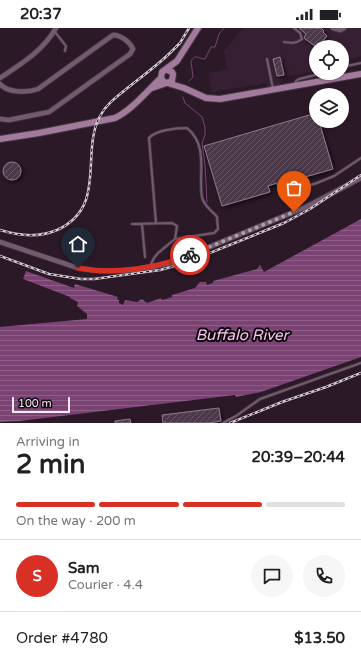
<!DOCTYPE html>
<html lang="en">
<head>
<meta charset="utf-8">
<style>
	body { margin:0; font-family:"Varela Round",sans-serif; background:#f6f6f6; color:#202124; height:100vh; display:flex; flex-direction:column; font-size:15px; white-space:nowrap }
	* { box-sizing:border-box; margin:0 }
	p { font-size:13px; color:#757577 }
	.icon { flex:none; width:22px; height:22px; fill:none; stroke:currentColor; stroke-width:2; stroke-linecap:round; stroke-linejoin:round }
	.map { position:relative; height:395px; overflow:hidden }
	.sheet { display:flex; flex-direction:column; background:#fff; flex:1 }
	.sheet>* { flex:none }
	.buttons { position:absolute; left:309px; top:12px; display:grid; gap:8px }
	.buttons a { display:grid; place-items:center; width:40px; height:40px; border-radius:50%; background:#fff; box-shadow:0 1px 3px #0004; font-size:20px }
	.scale { position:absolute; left:12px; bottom:10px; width:58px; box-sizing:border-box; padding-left:4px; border:2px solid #f5e9f3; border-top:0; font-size:11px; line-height:14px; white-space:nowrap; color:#f5e9f3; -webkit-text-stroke:3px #0f070d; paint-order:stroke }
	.pin { position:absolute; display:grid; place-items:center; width:34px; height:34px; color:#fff; margin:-41px -17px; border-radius:50% 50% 50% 0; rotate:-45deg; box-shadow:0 0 4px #0007 }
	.pin .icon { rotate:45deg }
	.courier { position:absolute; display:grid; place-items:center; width:40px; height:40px; margin:-20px; border:3px solid #d93025; border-radius:50%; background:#fff; color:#222; box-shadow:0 1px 5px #0007 }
	.overview em { font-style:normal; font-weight:800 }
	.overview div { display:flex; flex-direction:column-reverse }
	.overview { display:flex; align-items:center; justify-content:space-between; height:68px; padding:0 16px }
	h1 { font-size:26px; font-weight:800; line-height:30px }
	.bar { display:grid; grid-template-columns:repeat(4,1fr); gap:6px 4px; align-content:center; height:48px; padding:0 16px }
	.bar i { height:5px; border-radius:3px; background:#e0e0e0 }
	.bar .active { background:#d93025 }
	.bar p { grid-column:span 4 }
	.line { display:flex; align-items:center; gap:10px; padding:0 16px; border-top:1px solid #e0e0e0 }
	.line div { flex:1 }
	.round { display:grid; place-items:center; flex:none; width:42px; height:42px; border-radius:21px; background:#f6f6f6 }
	.status { display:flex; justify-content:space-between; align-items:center; height:28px; padding:0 20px; background:#fff; direction:ltr }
	.status svg { height:11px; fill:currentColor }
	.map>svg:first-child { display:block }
	.built { fill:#371f33 }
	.water { fill:url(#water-rules) }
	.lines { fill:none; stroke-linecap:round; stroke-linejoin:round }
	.stream { stroke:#7a4373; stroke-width:1 }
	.building { fill:url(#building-hatch); stroke:#8f798b; filter:url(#shadow) }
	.lane-casing { stroke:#473644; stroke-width:3.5 }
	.street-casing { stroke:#473644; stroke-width:6 }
	.secondary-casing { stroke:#473644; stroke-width:8 }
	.lane { stroke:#735a6f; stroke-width:2 }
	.street { stroke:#735a6f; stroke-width:4.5 }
	.secondary { stroke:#a27b9c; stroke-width:6 }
	.rail-casing { stroke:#d5c8d3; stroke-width:2.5 }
	.rail { stroke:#0f070d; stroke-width:1; stroke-dasharray:3; stroke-linecap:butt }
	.done { stroke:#aea0ac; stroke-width:4; stroke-dasharray:0 7.2 }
	.route { stroke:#d93025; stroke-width:5 }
	.labels { text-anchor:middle; stroke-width:4; stroke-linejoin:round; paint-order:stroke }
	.water-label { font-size:15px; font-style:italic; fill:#f8c6ef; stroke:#0f070d }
</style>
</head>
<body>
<div class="status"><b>20:37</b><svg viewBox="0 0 49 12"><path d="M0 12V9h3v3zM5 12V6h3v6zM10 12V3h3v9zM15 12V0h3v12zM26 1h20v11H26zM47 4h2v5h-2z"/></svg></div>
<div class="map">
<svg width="361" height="395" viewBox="0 0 361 395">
	<defs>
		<pattern id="water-rules" width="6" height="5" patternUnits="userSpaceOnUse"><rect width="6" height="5" fill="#7a4373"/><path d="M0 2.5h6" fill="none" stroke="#8e5e87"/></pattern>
		<pattern id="building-hatch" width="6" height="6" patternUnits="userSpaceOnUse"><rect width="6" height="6" fill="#4c3849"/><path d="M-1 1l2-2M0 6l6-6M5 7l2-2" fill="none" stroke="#665564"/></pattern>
		<filter id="shadow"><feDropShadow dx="2" dy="2" stdDeviation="2" flood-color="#0009"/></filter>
	</defs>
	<rect width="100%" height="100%" fill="#2b1928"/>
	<!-- built -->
	<path class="built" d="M243 0H361V28L342 35V19H316V43L288 48 278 57 268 59 267 55 212 64 208 45 227 41 224 23Z"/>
	<!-- water -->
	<path class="water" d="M361 191V329L261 364 236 369 235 367 20 393 0 394V299L87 291V286L77 278 78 274 70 270V269L23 251 26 243 74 260 75 256 118 269 117 271 119 272V275L123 277 125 272 137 274 142 271 147 275 161 270 162 272 172 269V267L195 260 200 254H206L207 257 213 255V253L257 241 260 237 264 244Z"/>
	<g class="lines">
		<!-- stream -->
		<path class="stream" d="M189 53 193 49 191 33C196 25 198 31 205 31L211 19H215L219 6 224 0
			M183 69 185 75 202 89 205 99V107L202 115 205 137 207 174"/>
	</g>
	<!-- building -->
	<path class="building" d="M299 0H321L324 3 323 4 327 8 318 19H316L304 10 306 6Z
		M280 29 284 47 277 48 273 31Z
		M316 85V93H319L333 141 277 157V155L268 158 270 164 222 178 204 118Z
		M3 143a9 9 0 1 1 18 0a9 9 0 1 1-18 0Z
		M219 380 221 393 209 395H163L162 387Z
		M130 391 131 395H115V393Z"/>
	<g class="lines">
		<defs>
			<path id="lane" d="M55 4 66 18 65 23
				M284 14C291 15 296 16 302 11L300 5 294 0
				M267 31 273 61
				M342 39 361 35
				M295 57 296 53 299 51 324 45
				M287 164 317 155 334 148 361 130
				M132 196 172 195 177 198 175 211
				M142 196 145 229
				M150 238 154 230 158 225 175 211 214 205 218 201 217 189C212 182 204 179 202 169 198 146 209 118 187 100 176 100 156 102 149 110L156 195
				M223 395 236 388 260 371 361 335"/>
			<path id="street" d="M333 0 340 2 344 0
				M0 50C21 36 43 23 56 0
				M0 56C8 65 27 65 38 61L113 7C121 7 130 14 133 21L130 26 49 84 9 92 0 91
				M0 214 78 240C108 246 143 242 173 234L306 179 361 150"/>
			<path id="secondary" d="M198 0 177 33 162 44 161 50 164 54 184 60 206 70 220 71 361 46
				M152 60 172 53 173 46 172 44 167 42
				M0 111 39 105 115 90C132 82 147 63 161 50"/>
		</defs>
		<!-- lane casing -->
		<use href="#lane" class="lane-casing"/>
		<!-- street casing -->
		<use href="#street" class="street-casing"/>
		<!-- secondary casing -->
		<use href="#secondary" class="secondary-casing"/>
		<!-- lane -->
		<use href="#lane" class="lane"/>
		<!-- street -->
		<use href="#street" class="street"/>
		<!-- secondary -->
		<use href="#secondary" class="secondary"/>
		<defs>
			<path id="rail" d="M0 202C19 208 38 210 57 202 108 179 80 125 100 88 107 75 119 67 130 58 144 47 159 36 172 23L180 15 189 0
				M0 228 49 246 81 251H94L160 242 185 235 284 195 310 181 361 147
				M230 395 282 374 326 359 361 345"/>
		</defs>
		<!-- rail casing -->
		<use href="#rail" class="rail-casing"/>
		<!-- rail -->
		<use href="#rail" class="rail"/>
	</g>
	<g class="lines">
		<!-- done -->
		<path class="done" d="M190 227 294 184"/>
		<!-- route -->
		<path class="route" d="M78 240C114 247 157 240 190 227"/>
	</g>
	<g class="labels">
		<!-- water labels -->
		<g class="water-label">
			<text x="242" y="312">Buffalo River</text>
		</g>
	</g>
</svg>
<div class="buttons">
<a><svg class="icon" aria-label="locate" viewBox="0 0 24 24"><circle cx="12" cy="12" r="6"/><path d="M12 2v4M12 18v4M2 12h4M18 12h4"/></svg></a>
<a><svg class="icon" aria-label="layers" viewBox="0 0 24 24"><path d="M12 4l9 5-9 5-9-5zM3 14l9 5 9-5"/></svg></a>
</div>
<div class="scale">100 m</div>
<div class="pin" style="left:294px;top:184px;background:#ea580c"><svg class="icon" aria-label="bag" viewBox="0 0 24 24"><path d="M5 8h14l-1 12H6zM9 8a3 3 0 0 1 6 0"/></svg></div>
<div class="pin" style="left:78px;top:240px;background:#1f2937"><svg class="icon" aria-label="home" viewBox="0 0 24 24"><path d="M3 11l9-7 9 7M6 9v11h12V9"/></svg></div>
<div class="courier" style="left:190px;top:227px"><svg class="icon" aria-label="bike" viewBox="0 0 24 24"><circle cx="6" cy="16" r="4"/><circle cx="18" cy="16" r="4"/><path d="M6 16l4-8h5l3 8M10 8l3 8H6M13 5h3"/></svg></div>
</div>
<section class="sheet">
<div class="overview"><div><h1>2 min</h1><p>Arriving in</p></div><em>20:39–20:44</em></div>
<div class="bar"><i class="active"></i><i class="active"></i><i class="active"></i><i></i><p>On the way · 200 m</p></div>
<div class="line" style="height:72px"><b class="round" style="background:#d93025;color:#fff">S</b><div><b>Sam</b><p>Courier · 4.4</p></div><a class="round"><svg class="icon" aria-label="chat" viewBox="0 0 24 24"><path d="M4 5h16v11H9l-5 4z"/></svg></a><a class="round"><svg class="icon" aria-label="phone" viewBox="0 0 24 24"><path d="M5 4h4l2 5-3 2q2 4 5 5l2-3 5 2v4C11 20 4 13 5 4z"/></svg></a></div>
<div class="line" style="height:52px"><div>Order #4780</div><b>$13.50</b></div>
</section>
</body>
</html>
